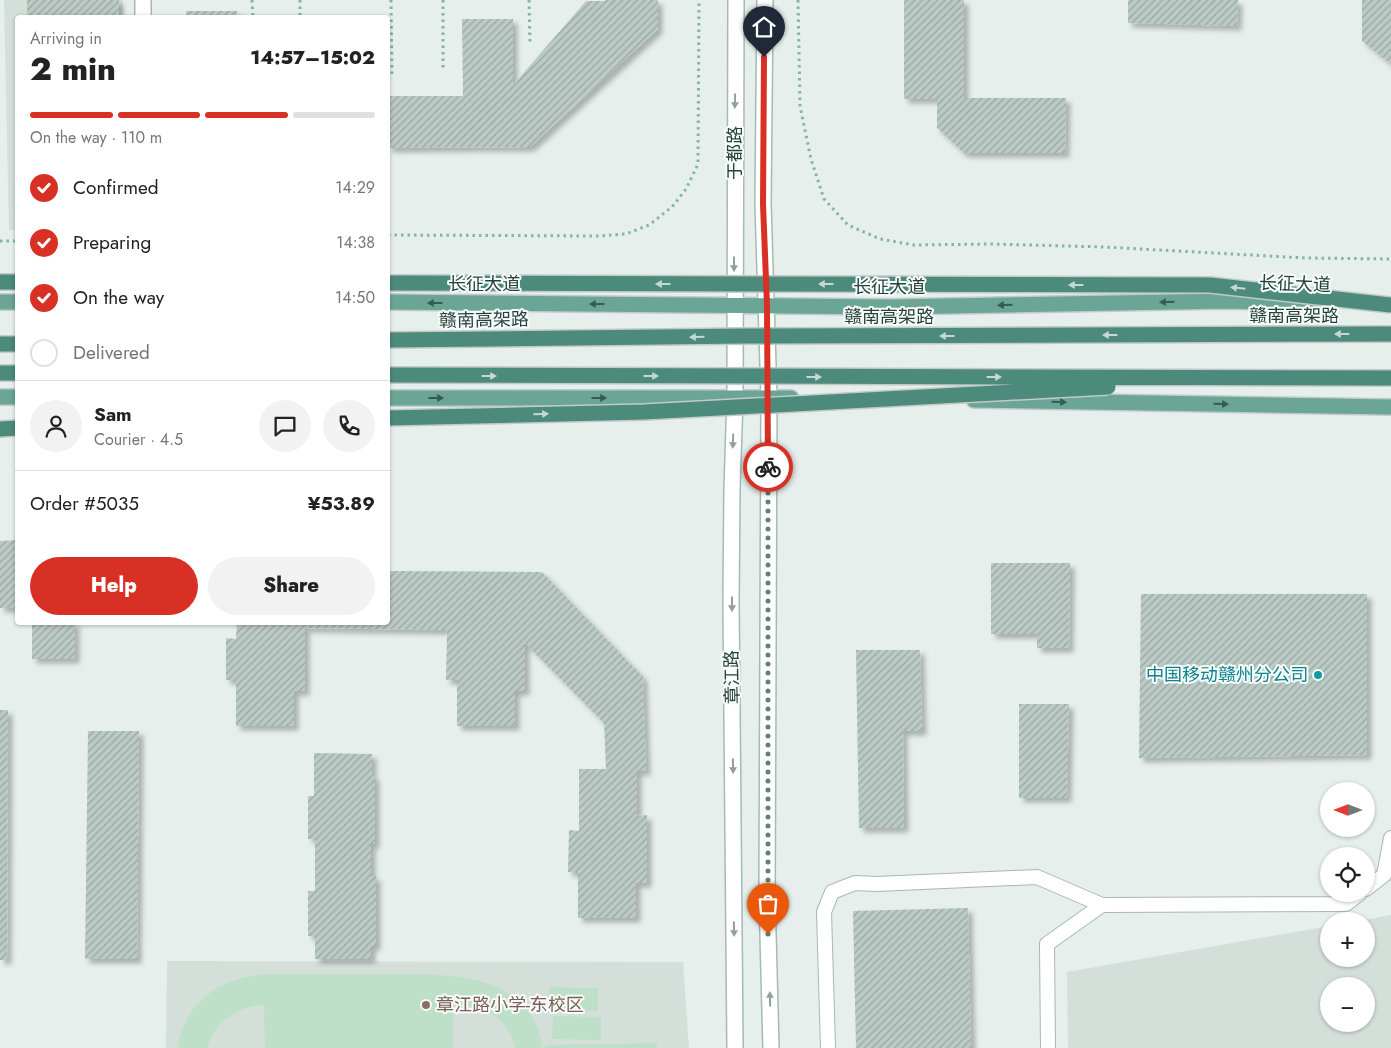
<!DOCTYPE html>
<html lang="en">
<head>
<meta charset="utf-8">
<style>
	body { margin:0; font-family:Jost,"Noto Sans SC",sans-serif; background:#f2f2f2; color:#222; height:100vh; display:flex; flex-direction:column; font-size:19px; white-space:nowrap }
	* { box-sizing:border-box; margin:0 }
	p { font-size:16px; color:#767676 }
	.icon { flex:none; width:28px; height:28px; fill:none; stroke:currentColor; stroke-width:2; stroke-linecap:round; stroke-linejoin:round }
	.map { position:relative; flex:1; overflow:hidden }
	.side { position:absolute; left:15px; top:15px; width:375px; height:610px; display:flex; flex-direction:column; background:#fff; border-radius:5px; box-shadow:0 1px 4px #0004 }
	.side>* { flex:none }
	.needle { width:32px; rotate:270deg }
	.controls { position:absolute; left:1320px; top:782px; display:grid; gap:10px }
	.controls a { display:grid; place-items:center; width:55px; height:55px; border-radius:50%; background:#fff; box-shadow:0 1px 4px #0004; font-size:25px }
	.pin { position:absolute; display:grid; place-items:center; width:42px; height:42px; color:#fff; margin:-51px -21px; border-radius:50% 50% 50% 0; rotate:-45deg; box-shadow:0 0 5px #0007 }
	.pin .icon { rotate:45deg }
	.courier { position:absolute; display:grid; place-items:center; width:50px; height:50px; margin:-25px; border:4px solid #d93025; border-radius:50%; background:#fff; color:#222; box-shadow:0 1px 6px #0007 }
	.headline em { font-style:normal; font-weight:800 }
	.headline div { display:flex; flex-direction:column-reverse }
	.headline { display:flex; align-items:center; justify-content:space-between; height:85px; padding:0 15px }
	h1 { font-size:32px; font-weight:800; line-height:38px }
	.bar { display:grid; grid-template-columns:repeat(4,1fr); gap:8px 5px; align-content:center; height:60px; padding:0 15px }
	.bar i { height:6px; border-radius:4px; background:#e0e0e0 }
	.bar .active { background:#d93025 }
	.bar p { grid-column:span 4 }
	.line { display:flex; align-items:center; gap:12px; padding:0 15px; border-top:1px solid #e0e0e0 }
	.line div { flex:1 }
	.round { display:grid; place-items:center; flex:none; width:52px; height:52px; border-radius:26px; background:#f2f2f2 }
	ol { padding:0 15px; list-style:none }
	li { display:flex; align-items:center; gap:15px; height:55px }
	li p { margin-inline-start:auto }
	li .icon { padding:5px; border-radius:50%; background:#d93025; color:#fff; stroke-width:4 }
	li:last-child { color:#767676 }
	li i { width:28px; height:28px; border:2px solid #e0e0e0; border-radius:50% }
	.button { display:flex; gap:10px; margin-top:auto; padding:10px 15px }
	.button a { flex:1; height:58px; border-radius:30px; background:#d93025; color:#fff; font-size:20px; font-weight:800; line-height:58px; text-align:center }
	.button a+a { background:#f2f2f2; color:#222 }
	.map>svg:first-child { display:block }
	.built { fill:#d4dfda; fill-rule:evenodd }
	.pitch { fill:#bfe0c8 }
	.building { fill:url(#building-hatch); filter:url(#shadow) }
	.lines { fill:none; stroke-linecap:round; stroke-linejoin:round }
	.service-casing { stroke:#a8b8b2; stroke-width:16 }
	.minor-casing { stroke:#a8b8b2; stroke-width:18 }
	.secondary-casing { stroke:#a4bbb3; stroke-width:18 }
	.primary-casing { stroke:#c2cac8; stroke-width:18 }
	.trunk-casing { stroke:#c2cac8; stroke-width:18 }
	.path { stroke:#86b3a5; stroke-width:3; stroke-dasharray:2.5 4; stroke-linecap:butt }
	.service { stroke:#fff; stroke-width:14 }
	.minor { stroke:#fff; stroke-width:15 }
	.secondary { stroke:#fff; stroke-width:15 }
	.primary { stroke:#6aa596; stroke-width:15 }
	.trunk { stroke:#4c8a7c; stroke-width:15 }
	.trunk-bridge-casing { stroke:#c2cac8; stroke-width:18; stroke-linecap:butt }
	.trunk-bridge { stroke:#4c8a7c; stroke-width:15 }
	.oneway { fill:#92a09c }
	.oneway2 { fill:#c4d9d4 }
	.oneway3 { fill:#365b51 }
	.done { stroke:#687f78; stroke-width:5; stroke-dasharray:0 9 }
	.route { stroke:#d93025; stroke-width:6 }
	.culture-dot { fill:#0f9aa8; stroke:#f7fbf9; stroke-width:2 }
	.education-dot { fill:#8d6e63; stroke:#f7fbf9; stroke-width:2 }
	.labels { text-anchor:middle; stroke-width:4; stroke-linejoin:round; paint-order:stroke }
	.street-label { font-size:18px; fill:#24423a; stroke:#f7fbf9 }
	.culture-label { font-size:18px; fill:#0d838f; stroke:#f7fbf9; text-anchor:end }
	.education-label { font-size:18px; fill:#785e54; stroke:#f7fbf9; text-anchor:start }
</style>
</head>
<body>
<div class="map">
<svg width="1391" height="1048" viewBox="0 0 1391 1048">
	<defs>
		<pattern id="building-hatch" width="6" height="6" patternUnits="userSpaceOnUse" patternTransform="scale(1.25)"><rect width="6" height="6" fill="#bbcac4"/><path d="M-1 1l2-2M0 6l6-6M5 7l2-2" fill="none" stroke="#98a6a0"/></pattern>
		<filter id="shadow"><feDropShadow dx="4.5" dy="4.5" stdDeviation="2.5" flood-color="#0004"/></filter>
	</defs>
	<rect width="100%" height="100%" fill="#e6efeb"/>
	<!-- built -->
	<path class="built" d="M4 0H123V17L18 18 17 230H9Z
		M1391 915V1048H1068L1067 972 1329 926V959H1366V921H1358ZM1329 986H1366V1024H1329Z
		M167 961 683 962 689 1048H166Z"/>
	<!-- pitch -->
	<path class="pitch" d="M269 974C306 974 343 974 380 974 442 975 529 967 543 1048H515C507 1016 484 1006 453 1004V1048H265L264 1004C238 1008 214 1020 208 1048H177C186 1000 222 976 269 974Z
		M549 987 598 988V1011L549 1010Z
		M553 1016 601 1017V1040L552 1039Z
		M657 1043V1048H545V1045Z"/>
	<!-- building -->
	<path class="building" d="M27 0H119V18H27Z
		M605 0H658V29L530 147 388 148V96H463L462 19H513V85L586 1H605Z
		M904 0H964V98H1066L1065 153H964L937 128V99H904Z
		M1128 0H1238L1237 26 1128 23Z
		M1362 0H1391V64L1362 41Z
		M186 11H237V18H186Z
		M18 540V608H0V541Z
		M991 563H1070L1069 648H1037V634H991Z
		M388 571 542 572 643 677 646 771H637V816L647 815V883H636V918H578V872H568L569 830 579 831V769H606L604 723 525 643V691H515V726H457V680H446L447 630 305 628V691H294V726H236V680H226V638L236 639 237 622H388Z
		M1141 594H1367V755L1139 758Z
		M32 622H75V659H32Z
		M856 650H920L922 731H903L904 828H859Z
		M1019 704H1069L1067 798H1019Z
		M0 710H8L7 960H0Z
		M88 731H139L137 959H85Z
		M314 753 372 754V776H375V844H371V876H376V946H371V959H315V936H308V891H315V839H308V796H314Z
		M968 908 971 1048H856L853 911Z"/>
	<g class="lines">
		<defs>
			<path id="service" d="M1366 889 1384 875 1391 838
				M828 1048 824 912 832 892 855 883 877 884 1037 877 1102 905 1346 904 1359 894
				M1048 1048 1047 944 1102 905"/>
			<path id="minor" d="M143 18V0"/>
			<path id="secondary" d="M765 0 763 204 769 398 767 896 771 1048
				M735 1048 731 602 732 489 735 397 736 0"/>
			<path id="primary" d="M0 302H18
				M388 302 890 307 1228 301 1330 304
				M0 397H18
				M388 398H791
				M974 400 1391 407"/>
			<path id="trunk" d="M0 282H18
				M0 344H18
				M0 373H18
				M0 429 18 428"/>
		</defs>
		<!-- service casing -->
		<use href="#service" class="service-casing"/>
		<!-- minor casing -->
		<use href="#minor" class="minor-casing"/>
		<!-- secondary casing -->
		<use href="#secondary" class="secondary-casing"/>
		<!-- primary casing -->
		<use href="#primary" class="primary-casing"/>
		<!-- trunk casing -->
		<use href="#trunk" class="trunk-casing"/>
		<!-- path -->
		<path class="path" d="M252 0 253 18
			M300 0V18
			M391 0 392 78
			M443 0V69
			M529 0 530 44
			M798 0 800 106 811 159 824 199 848 225 880 239 914 245 990 244 1105 247 1305 258 1391 259
			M388 235 598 236 626 234 649 225 672 207 686 189 698 164 699 0
			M0 241H18"/>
		<!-- service -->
		<use href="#service" class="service"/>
		<!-- minor -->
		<use href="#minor" class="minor"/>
		<!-- secondary -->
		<use href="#secondary" class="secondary"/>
		<!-- primary -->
		<use href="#primary" class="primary"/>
		<!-- trunk -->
		<use href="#trunk" class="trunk"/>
		<defs>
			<path id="trunk-bridge" d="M388 283 1210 285 1391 305
				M388 340 745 336 1391 334
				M388 375 1391 378
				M388 418 644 412 1108 387"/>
		</defs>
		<!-- trunk-bridge casing -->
		<use href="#trunk-bridge" class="trunk-bridge-casing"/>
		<!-- trunk-bridge -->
		<use href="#trunk-bridge" class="trunk-bridge"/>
	</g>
	<!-- one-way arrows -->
	<defs><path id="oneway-solid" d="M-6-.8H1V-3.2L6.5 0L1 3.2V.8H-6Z" transform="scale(1.25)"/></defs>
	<g class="oneway">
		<use href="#oneway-solid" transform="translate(735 101) rotate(91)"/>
		<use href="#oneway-solid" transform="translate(734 264) rotate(90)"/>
		<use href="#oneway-solid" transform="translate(733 441) rotate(92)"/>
		<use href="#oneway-solid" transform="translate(732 604) rotate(90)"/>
		<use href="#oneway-solid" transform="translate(733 766) rotate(89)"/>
		<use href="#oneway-solid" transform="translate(734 929) rotate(89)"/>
		<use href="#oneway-solid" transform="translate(770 999) rotate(-91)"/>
	</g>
	<g class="oneway2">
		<use href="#oneway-solid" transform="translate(663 284) rotate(-180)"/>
		<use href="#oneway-solid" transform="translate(826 284) rotate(-180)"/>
		<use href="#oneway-solid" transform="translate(1076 285) rotate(-180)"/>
		<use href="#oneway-solid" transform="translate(1238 288) rotate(-174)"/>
		<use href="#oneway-solid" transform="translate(1342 334) rotate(180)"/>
		<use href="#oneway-solid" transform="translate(1110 335) rotate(180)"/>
		<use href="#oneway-solid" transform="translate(947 336) rotate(180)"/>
		<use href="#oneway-solid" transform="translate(697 337) rotate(179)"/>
		<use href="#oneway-solid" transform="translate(489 376)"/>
		<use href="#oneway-solid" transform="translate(651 376)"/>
		<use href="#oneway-solid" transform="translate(814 377)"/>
		<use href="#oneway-solid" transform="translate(994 377)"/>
		<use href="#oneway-solid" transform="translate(541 414) rotate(-2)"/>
	</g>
	<g class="oneway3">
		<use href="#oneway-solid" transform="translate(1167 302) rotate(179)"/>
		<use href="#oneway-solid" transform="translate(435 303) rotate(-180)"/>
		<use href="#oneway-solid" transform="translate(597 304) rotate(-180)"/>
		<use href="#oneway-solid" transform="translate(1005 305) rotate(179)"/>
		<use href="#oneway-solid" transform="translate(436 398)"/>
		<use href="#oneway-solid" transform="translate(599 398)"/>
		<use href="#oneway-solid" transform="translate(1059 402) rotate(1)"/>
		<use href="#oneway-solid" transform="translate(1221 404) rotate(1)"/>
	</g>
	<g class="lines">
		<!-- done -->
		<path class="done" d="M768 934V467"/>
		<!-- route -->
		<path class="route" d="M764 57 763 204 767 305 768 467"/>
	</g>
	<!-- markers -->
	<circle class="culture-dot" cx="1318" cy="675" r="5"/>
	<circle class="education-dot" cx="426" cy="1005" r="5"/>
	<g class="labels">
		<!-- street labels -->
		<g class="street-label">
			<text transform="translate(735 153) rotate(-90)" y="6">于都路</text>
			<text x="484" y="290">长征大道</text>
			<text transform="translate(1295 284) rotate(2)" y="6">长征大道</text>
			<text x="889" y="293">长征大道</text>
			<text x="1294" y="322">赣南高架路</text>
			<text x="889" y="323">赣南高架路</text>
			<text transform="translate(484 320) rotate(-1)" y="6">赣南高架路</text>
			<text transform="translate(732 677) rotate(-91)" y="6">章江路</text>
		</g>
		<!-- culture labels -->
		<g class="culture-label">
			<text x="1308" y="681">中国移动赣州分公司</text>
		</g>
		<!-- education labels -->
		<g class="education-label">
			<text x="436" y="1011">章江路小学-东校区</text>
		</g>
	</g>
</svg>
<div class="controls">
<a><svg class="needle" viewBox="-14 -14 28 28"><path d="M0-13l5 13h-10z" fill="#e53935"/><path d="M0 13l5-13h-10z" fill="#767676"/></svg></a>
<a><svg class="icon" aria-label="locate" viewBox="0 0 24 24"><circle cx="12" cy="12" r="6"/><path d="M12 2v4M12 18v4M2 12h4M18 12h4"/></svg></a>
<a>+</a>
<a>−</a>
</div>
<div class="pin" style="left:768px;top:934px;background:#ea580c"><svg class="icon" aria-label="bag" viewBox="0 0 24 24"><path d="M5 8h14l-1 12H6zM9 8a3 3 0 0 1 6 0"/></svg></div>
<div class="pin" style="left:764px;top:57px;background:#1f2937"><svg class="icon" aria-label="home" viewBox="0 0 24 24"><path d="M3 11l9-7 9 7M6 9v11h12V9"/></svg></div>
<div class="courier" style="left:768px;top:467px"><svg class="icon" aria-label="bike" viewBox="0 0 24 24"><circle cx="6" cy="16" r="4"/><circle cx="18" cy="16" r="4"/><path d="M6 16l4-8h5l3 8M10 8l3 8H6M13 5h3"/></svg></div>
<section class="side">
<div class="headline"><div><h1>2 min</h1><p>Arriving in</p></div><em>14:57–15:02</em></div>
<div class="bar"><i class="active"></i><i class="active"></i><i class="active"></i><i></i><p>On the way · 110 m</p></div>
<ol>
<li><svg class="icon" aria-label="check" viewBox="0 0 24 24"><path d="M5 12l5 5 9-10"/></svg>Confirmed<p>14:29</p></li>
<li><svg class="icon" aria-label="check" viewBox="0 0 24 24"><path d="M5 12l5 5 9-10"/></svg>Preparing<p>14:38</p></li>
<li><svg class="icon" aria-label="check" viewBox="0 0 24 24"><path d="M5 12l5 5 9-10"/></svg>On the way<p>14:50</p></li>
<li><i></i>Delivered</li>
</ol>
<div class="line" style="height:90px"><a class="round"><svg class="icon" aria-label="person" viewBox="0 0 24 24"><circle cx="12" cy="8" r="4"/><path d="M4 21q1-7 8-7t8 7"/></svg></a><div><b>Sam</b><p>Courier · 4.5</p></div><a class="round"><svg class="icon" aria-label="chat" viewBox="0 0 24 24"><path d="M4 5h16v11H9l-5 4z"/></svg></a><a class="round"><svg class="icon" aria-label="phone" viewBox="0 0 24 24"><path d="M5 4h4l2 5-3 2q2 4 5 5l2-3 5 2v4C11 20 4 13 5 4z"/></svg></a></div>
<div class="line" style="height:65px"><div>Order #5035</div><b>¥53.89</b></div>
<div class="button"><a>Help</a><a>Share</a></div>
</section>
</div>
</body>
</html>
